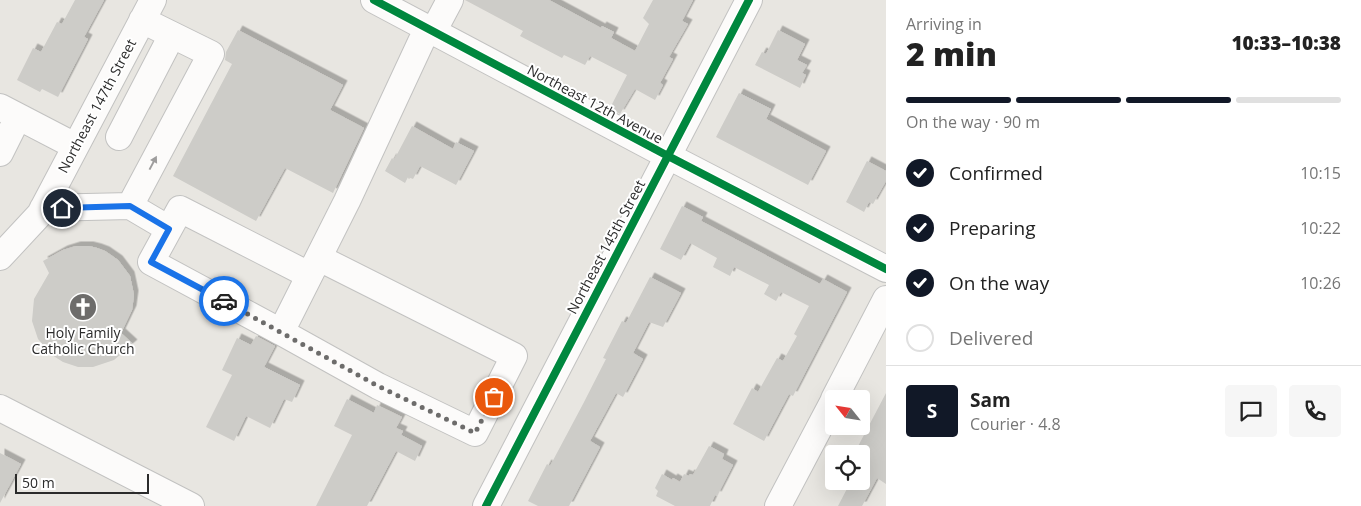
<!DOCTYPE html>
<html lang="en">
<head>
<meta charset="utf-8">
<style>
	body { margin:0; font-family:"Open Sans",sans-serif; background:#f6f6f6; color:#222; height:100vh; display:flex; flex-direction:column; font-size:19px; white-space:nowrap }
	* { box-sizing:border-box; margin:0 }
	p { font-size:16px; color:#767676 }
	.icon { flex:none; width:28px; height:28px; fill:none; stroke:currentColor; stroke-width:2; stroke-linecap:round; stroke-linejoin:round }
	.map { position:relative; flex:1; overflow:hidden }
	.drawer { display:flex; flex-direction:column; background:#fff; width:475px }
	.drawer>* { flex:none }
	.needle { width:32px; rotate:300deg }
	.buttons { position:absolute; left:825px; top:390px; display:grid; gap:10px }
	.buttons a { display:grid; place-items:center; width:45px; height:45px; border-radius:5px; background:#fff; box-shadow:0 5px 20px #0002; font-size:25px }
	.scale { position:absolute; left:15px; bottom:12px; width:134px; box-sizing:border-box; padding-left:5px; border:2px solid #2b2b2b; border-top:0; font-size:14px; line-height:18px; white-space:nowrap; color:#2b2b2b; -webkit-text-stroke:4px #fff; paint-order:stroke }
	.pin { position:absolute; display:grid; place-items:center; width:42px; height:42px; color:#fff; margin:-21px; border:2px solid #fff; border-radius:50%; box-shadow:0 1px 5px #0007 }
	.courier { position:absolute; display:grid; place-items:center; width:50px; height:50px; margin:-25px; border:4px solid #1a73e8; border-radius:50%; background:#fff; color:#222; box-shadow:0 1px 6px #0007 }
	.summary em { font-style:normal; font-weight:800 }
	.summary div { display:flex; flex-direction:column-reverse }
	.summary { display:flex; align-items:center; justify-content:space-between; height:85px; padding:0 20px }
	h1 { font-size:32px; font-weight:800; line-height:38px }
	.bar { display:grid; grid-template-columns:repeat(4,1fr); gap:8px 5px; align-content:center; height:60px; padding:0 20px }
	.bar i { height:6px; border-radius:4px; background:#e0e0e0 }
	.bar .selected { background:#111827 }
	.bar p { grid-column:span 4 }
	.line { display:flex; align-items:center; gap:12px; padding:0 20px; border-top:1px solid #e0e0e0 }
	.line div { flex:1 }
	.round { display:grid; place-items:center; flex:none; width:52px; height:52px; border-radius:5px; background:#f6f6f6 }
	ol { padding:0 20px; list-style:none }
	li { display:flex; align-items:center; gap:15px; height:55px }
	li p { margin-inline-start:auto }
	li .icon { padding:5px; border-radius:50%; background:#111827; color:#fff; stroke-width:4 }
	li:last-child { color:#767676 }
	li i { width:28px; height:28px; border:2px solid #e0e0e0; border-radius:50% }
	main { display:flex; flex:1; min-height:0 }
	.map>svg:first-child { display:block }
	.building { fill:#cdccc8; filter:url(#shadow) }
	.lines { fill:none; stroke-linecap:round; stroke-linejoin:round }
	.minor-casing { stroke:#c2c2c1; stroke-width:28 }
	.minor { stroke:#fcfbfa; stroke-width:26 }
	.cycleway-casing { stroke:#fff; stroke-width:11 }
	.cycleway { stroke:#00873e; stroke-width:8 }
	.oneway { fill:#9e9d9d }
	.done { stroke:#6d6c6b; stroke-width:5; stroke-dasharray:0 9 }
	.route { stroke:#1a73e8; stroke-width:6 }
	.labels { text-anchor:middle; stroke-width:4; stroke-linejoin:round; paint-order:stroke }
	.street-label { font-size:14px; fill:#2b2b2b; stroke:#fff }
	.poi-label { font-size:14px; fill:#2b2b2b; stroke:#fff }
</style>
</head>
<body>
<main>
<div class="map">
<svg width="886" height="506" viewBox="0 0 886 506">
	<defs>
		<filter id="shadow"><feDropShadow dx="4.5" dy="-4.5" stdDeviation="0" flood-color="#0004"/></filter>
	</defs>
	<rect width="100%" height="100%" fill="#e8e6e1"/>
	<!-- building -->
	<path class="building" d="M75 0H104L84 37 88 39 58 97 42 89 40 92 17 80 33 48 41 52 57 22 62 24Z
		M465 0H549L601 28 602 26 614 32 611 38 635 51 649 24 643 18 653 0H693L682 21 688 24 669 57 673 59 660 83 663 85 655 100 635 89 620 114 610 108 627 75 590 56 585 65 564 55 562 58 520 36 523 31Z
		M238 30 343 85 330 110 364 128 333 193 285 168 256 221 173 176 232 64 225 60 226 52Z
		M778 30 805 44 797 60 807 65 802 73 806 75 800 88 755 65 762 52 766 54Z
		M739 93 771 109 766 119 826 151 808 185 716 137Z
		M412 126 453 149 456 142 474 151 456 185 420 166 413 179 408 177 405 183 385 171 392 158 394 160Z
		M867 161 886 171V181L873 204 869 202 864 212 846 202Z
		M682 206 703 217 701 221 820 284 823 279 847 292 793 396 789 394 764 441 733 424 752 388 758 392 777 358 783 361 797 336 794 334 809 306 781 292 776 301 764 294 769 285 734 267 730 276 713 267 717 258 690 243 681 260 660 249Z
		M76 246H89L97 248 105 251 118 260 130 276 134 295 132 310 121 333 133 344 114 360 93 367H78L63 362 52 355 38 339 32 321 34 299 49 273 43 261 63 250Z
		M650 277 681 293 663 327 649 322 633 353 643 359 623 397 616 393 596 430 590 441 600 447 569 506H538L528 501 547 464 550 466 583 404 606 359 603 358 622 321 626 323Z
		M256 336 275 346 264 367 300 385 292 402 284 399 270 428 246 416 234 441 206 427 232 375 222 370 237 338 251 345Z
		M886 393V484L877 478 862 506H838L851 481H861V454H854Z
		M347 399 374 413 377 405 402 417 396 428 403 431 401 435 422 446 415 461 396 451 367 506H316L352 435 334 426Z
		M709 446 724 454 722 459 733 465 717 496 715 495 710 506H675L656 496 658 491 655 488 662 474 672 480 673 478 680 482 684 474 689 476 690 474 693 475Z
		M0 453 21 464 0 503Z"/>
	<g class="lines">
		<defs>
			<path id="minor" d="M374 0 668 156 886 269
				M433 32 450 0
				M0 107 75 146
				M119 137 172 35
				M0 153 18 117
				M130 206 211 54 142 20
				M43 208 130 206 169 229
				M0 257 40 214 153 0
				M319 258 514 356 475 433 378 386 281 332 347 201 427 29
				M281 332 151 262 180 209 309 275
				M834 399 886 299
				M0 408 191 506
				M486 506 749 0
				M778 506 834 400"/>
		</defs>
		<!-- minor casing -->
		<use href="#minor" class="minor-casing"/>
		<!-- minor -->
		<use href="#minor" class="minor"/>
		<defs>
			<path id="cycleway" d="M374 0 668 156 886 269
				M486 506 749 0"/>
		</defs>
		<!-- cycleway casing -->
		<use href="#cycleway" class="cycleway-casing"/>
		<!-- cycleway -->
		<use href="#cycleway" class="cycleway"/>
	</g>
	<!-- one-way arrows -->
	<defs><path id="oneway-solid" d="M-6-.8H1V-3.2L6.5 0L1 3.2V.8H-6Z" transform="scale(1.25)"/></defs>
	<use class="oneway" href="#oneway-solid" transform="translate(153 163) rotate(-62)"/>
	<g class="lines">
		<!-- done -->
		<path class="done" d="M224 301 378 386 475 433 494 397"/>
		<!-- route -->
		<path class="route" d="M62 208 130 206 169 229 151 262 224 301"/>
	</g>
	<!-- icons -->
	<defs>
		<symbol id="church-disc" viewBox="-11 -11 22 22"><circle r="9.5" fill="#6d6c6b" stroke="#fff"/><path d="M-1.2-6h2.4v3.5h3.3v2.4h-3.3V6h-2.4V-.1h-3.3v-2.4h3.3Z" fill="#fff"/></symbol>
	</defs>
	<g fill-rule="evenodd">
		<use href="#church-disc" x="67" y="291" width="32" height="32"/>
	</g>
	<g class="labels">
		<!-- street labels -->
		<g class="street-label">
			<text transform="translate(595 104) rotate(28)" y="5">Northeast 12th Avenue</text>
			<text transform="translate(97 106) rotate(-62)" y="5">Northeast 147th Street</text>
			<text transform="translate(606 247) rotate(-62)" y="5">Northeast 145th Street</text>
		</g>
		<!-- poi labels -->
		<g class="poi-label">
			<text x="83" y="338">Holy Family<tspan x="83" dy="16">Catholic Church</tspan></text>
		</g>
	</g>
</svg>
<div class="buttons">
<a><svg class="needle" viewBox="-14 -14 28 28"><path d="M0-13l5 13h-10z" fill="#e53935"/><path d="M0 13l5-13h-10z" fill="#767676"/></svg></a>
<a><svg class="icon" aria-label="locate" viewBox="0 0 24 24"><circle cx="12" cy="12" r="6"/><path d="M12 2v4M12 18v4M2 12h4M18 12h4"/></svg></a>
</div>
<div class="scale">50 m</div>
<div class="pin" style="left:494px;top:397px;background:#ea580c"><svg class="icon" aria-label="bag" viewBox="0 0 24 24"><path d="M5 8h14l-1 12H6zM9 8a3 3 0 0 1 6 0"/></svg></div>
<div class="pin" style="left:62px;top:208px;background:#1f2937"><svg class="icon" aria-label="home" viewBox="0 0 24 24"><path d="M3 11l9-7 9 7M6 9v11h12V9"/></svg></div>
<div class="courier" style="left:224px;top:301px"><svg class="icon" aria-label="car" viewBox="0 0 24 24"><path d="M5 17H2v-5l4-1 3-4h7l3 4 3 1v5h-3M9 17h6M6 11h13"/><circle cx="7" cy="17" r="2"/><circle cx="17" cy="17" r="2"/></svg></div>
</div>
<section class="drawer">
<div class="summary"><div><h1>2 min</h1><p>Arriving in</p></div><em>10:33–10:38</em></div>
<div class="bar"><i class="selected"></i><i class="selected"></i><i class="selected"></i><i></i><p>On the way · 90 m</p></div>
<ol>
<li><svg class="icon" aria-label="check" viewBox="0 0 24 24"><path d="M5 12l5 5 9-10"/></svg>Confirmed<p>10:15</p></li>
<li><svg class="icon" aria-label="check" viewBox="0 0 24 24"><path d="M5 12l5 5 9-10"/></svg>Preparing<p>10:22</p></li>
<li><svg class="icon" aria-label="check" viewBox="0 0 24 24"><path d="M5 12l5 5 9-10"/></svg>On the way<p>10:26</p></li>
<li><i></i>Delivered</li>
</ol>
<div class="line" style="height:90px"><b class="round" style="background:#111827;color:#fff">S</b><div><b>Sam</b><p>Courier · 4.8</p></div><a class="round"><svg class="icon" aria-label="chat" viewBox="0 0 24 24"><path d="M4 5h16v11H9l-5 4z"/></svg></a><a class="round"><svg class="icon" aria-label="phone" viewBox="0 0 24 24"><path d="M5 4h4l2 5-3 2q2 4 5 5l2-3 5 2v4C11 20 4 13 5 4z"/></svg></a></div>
</section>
</main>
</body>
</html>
